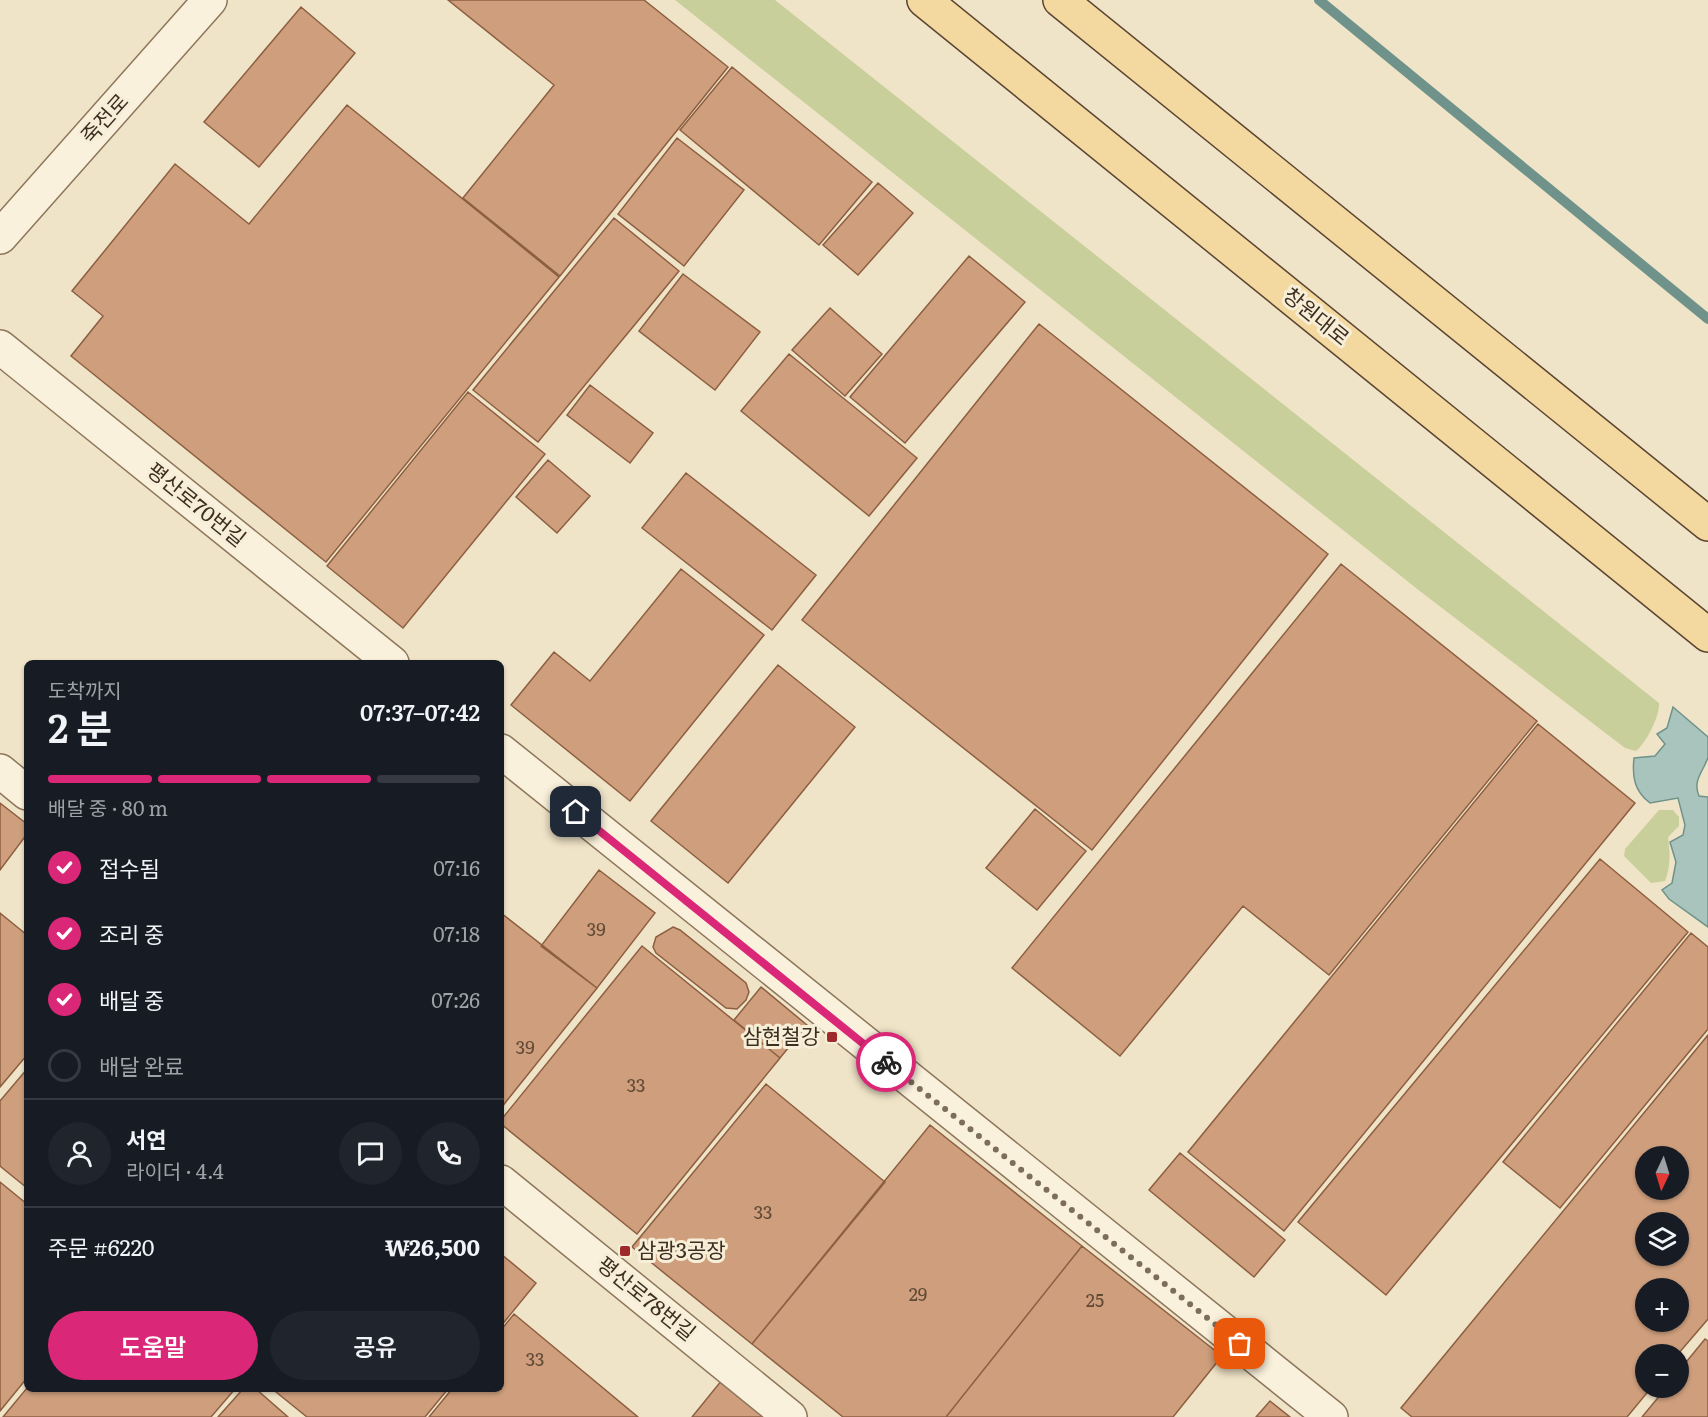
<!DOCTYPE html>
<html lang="ko">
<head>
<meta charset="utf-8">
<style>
	body { margin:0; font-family:Literata,"Noto Sans KR",serif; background:#20242c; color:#f1f3f6; height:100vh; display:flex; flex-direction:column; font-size:22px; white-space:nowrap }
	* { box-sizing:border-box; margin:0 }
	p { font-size:20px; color:#9ea1a6 }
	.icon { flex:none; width:33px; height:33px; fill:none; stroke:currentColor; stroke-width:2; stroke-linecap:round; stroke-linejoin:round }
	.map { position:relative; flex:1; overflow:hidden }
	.details { position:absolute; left:24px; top:660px; width:480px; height:732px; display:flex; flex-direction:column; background:#171b24; border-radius:9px; box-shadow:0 2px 4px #0004 }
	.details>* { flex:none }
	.needle { width:39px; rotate:184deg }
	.controls { position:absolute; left:1635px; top:1146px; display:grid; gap:12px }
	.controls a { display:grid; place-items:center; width:54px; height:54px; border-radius:50%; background:#171b24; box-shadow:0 2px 4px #0004; font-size:30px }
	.pin { position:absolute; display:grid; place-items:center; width:51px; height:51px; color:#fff; margin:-26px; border-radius:12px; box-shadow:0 3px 9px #0006 }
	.courier { position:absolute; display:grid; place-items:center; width:60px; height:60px; margin:-30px; border:4px solid #db2777; border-radius:50%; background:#fff; color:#222; box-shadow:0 2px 8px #0007 }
	.overview em { font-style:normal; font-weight:600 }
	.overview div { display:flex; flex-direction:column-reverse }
	.overview { display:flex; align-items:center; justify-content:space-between; height:102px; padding:0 24px }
	h1 { font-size:39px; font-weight:600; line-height:45px }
	.bar { display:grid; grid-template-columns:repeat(4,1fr); gap:9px 6px; align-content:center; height:72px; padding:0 24px }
	.bar i { height:8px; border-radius:4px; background:#363941 }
	.bar .current { background:#db2777 }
	.bar p { grid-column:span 4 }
	.line { display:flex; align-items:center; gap:15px; padding:0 24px; border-top:2px solid #363941 }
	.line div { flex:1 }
	.round { display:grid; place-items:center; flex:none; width:63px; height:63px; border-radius:32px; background:#20242c }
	ol { padding:0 24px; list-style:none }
	li { display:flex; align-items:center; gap:18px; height:66px }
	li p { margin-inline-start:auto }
	li .icon { padding:6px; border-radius:50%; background:#db2777; color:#fff; stroke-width:4 }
	li:last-child { color:#9ea1a6 }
	li i { width:33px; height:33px; border:3px solid #363941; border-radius:50% }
	.action { display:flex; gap:12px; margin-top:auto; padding:12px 24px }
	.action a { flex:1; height:69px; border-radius:36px; background:#db2777; color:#fff; font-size:24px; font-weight:600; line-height:69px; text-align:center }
	.action a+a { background:#20242c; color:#f1f3f6 }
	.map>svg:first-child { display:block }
	.green { fill:#c9cf9b }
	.water { fill:#a9c4bc; stroke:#6f938a; stroke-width:1.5 }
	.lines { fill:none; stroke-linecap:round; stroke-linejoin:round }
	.stream { stroke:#6f938a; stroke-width:10 }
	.building { fill:#cf9f7d; stroke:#8d5f41; stroke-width:1.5; fill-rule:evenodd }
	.minor-casing { stroke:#8d765c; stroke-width:36 }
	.major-casing { stroke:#5b4430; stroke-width:36 }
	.minor { stroke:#faf1dc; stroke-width:33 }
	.major { stroke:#f3d9a0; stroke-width:33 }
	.done { stroke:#7c6e5b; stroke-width:6; stroke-dasharray:0 10.8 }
	.route { stroke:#db2777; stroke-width:8 }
	.poi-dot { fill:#9e2a2b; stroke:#f7eed8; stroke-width:2 }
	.labels { text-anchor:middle; stroke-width:6; stroke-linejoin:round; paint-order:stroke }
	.number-label { font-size:18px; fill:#624a37 }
	.street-label { font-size:21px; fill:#3d2e20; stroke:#f7eed8 }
	.poi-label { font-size:21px; fill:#3d2e20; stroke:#f7eed8; text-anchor:end }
</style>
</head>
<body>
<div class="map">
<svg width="1708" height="1417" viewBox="0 0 1708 1417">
	<rect width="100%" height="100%" fill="#f0e4c8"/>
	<!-- green -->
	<path class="green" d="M675 0H775L1659 703C1660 716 1646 743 1636 751L1625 748 1421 592Z
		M1659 810H1673L1679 817V826L1668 837C1670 853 1671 866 1665 881L1651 883 1624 856 1625 849Z"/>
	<!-- water -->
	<path class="water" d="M1673 707 1708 737C1708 743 1708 752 1708 757 1704 771 1692 780 1699 796L1708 797V927L1669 899 1662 890 1672 883 1676 862 1670 842 1683 835 1685 825 1678 798 1650 803C1634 791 1632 776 1634 758L1655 756 1665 744 1657 734 1667 728Z"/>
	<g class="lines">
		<!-- stream -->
		<path class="stream" d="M1319 0 1708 319"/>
	</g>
	<!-- building -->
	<path class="building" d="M448 0H644L728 67 560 276 463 198 554 85Z
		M301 7 355 53 259 167 204 122Z
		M732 67 872 182 819 245 680 130Z
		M347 105 559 277 326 562 71 356 103 316 72 291 175 164 249 224Z
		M677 138 744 190 684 266 618 214Z
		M878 183 913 213 858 275 823 245Z
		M614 218 679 271 538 442 473 390Z
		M969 256 1025 302 905 443 850 397Z
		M683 274 760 332 715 390 639 331Z
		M830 308 882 354 845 396 792 350Z
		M1039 324 1328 554 1092 850 802 620Z
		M789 354 917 458 869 516 741 411Z
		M590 385 653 433 630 463 567 415Z
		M468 392 545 454 403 628 327 566Z
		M548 460 590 496 557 533 516 497Z
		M686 473 816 575 772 630 642 528Z
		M1341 564 1537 721 1329 975 1243 906 1120 1056 1012 968Z
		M681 569 764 635 630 801 511 705 554 652 590 681Z
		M778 665 855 727 728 883 651 821Z
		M1538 724 1635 803 1284 1231 1188 1152Z
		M0 803 27 824V834L0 870Z
		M1035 809 1086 851 1037 910 986 868Z
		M1600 859 1688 932 1386 1295 1298 1222Z
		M599 870 655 913 597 988 541 946Z
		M0 913 27 935V1055L0 1087Z
		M501 913 597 988 501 1108Z
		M673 927 680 930 746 983 749 992 746 1000 737 1009 726 1008 656 953 653 947 656 937Z
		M1691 933 1708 947V1029L1560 1208 1503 1162Z
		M642 946 780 1058 637 1234 501 1124V1120Z
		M761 987 807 1025 780 1058 734 1020Z
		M1708 1035V1319L1678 1354H1646V1388H1651L1627 1417H1412L1401 1408ZM1646 1156H1678V1190H1646ZM1646 1222H1678V1256H1646ZM1646 1288H1678V1322H1646Z
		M27 1069V1188L0 1166V1101Z
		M766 1084 885 1182 752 1344 632 1247Z
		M930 1125 1082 1246 946 1417H843L752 1344Z
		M1180 1153 1285 1240 1254 1277 1149 1190Z
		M0 1182 27 1204V1378L0 1411Z
		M1082 1246 1222 1356 1173 1417H946Z
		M501 1254 536 1283 501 1326Z
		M514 1314 638 1417H429L452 1389H501V1330Z
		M1705 1339 1708 1341V1417H1642L1666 1388H1678V1372Z
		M722 1380 768 1417H692Z
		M27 1388V1389H235L211 1417H3Z
		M243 1389H256L288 1417H218Z
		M279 1389H448L425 1417H307L276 1392Z
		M1270 1401 1290 1417H1256Z"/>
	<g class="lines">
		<defs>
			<path id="minor" d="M0 237 210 0
				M0 347 392 663
				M501 751 1331 1417
				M0 771 27 793
				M501 1182 790 1417"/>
			<path id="major" d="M924 0 1708 635
				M1060 0 1708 524"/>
		</defs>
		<!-- minor casing -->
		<use href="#minor" class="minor-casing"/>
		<!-- major casing -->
		<use href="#major" class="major-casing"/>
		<!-- minor -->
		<use href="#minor" class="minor"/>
		<!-- major -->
		<use href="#major" class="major"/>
	</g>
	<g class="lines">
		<!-- done -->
		<path class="done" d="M886 1062 1240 1344"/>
		<!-- route -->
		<path class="route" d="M576 812 886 1062"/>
	</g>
	<!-- markers -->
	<g class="poi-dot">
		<rect x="826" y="1031" width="12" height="12" rx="3"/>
		<rect x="619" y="1245" width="12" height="12" rx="3"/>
	</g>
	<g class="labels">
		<!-- number labels -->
		<g class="number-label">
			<text x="596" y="936">39</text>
			<text x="525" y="1054">39</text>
			<text x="636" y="1092">33</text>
			<text x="763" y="1219">33</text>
			<text x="918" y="1301">29</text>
			<text x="1095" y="1307">25</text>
			<text x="535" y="1366">33</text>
		</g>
		<!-- street labels -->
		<g class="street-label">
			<text transform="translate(105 119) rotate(-48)" y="7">죽전로</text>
			<text transform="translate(1316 317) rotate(39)" y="7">창원대로</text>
			<text transform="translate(196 505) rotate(39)" y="7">평산로70번길</text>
			<text transform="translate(646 1299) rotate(39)" y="7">평산로78번길</text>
		</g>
		<!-- poi labels -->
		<g class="poi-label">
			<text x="820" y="1044">삼현철강</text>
			<text x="637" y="1258" text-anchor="start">삼광3공장</text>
		</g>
	</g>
</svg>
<div class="controls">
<a><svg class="needle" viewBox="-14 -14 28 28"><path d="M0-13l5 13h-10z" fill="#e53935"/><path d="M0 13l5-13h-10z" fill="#9ea1a6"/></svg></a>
<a><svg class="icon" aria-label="layers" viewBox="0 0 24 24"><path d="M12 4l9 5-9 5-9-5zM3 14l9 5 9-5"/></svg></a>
<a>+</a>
<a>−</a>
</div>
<div class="pin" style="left:1240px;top:1344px;background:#ea580c"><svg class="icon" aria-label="bag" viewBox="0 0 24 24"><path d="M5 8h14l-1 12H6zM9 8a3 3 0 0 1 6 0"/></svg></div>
<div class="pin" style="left:576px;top:812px;background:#1f2937"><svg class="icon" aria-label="home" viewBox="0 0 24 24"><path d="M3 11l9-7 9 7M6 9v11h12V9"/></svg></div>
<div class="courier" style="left:886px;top:1062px"><svg class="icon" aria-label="bike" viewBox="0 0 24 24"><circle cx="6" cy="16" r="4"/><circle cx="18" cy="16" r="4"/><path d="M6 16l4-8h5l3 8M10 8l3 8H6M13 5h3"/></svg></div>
<section class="details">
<div class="overview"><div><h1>2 분</h1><p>도착까지</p></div><em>07:37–07:42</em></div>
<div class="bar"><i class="current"></i><i class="current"></i><i class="current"></i><i></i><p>배달 중 · 80 m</p></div>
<ol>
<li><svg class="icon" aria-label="check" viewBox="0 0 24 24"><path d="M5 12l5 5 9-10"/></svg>접수됨<p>07:16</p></li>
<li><svg class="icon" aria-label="check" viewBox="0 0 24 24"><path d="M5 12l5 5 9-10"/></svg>조리 중<p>07:18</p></li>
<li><svg class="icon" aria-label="check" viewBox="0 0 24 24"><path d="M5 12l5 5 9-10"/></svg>배달 중<p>07:26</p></li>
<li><i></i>배달 완료</li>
</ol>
<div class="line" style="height:108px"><a class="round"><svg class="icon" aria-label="person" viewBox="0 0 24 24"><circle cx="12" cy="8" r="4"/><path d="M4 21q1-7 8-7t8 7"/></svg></a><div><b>서연</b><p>라이더 · 4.4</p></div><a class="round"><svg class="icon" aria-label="chat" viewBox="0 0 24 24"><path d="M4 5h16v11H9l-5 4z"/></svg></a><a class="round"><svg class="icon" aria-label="phone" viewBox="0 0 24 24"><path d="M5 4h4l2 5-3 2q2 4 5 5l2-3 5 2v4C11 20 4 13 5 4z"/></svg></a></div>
<div class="line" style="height:78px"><div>주문 #6220</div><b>₩26,500</b></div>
<div class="action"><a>도움말</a><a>공유</a></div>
</section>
</div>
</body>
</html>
